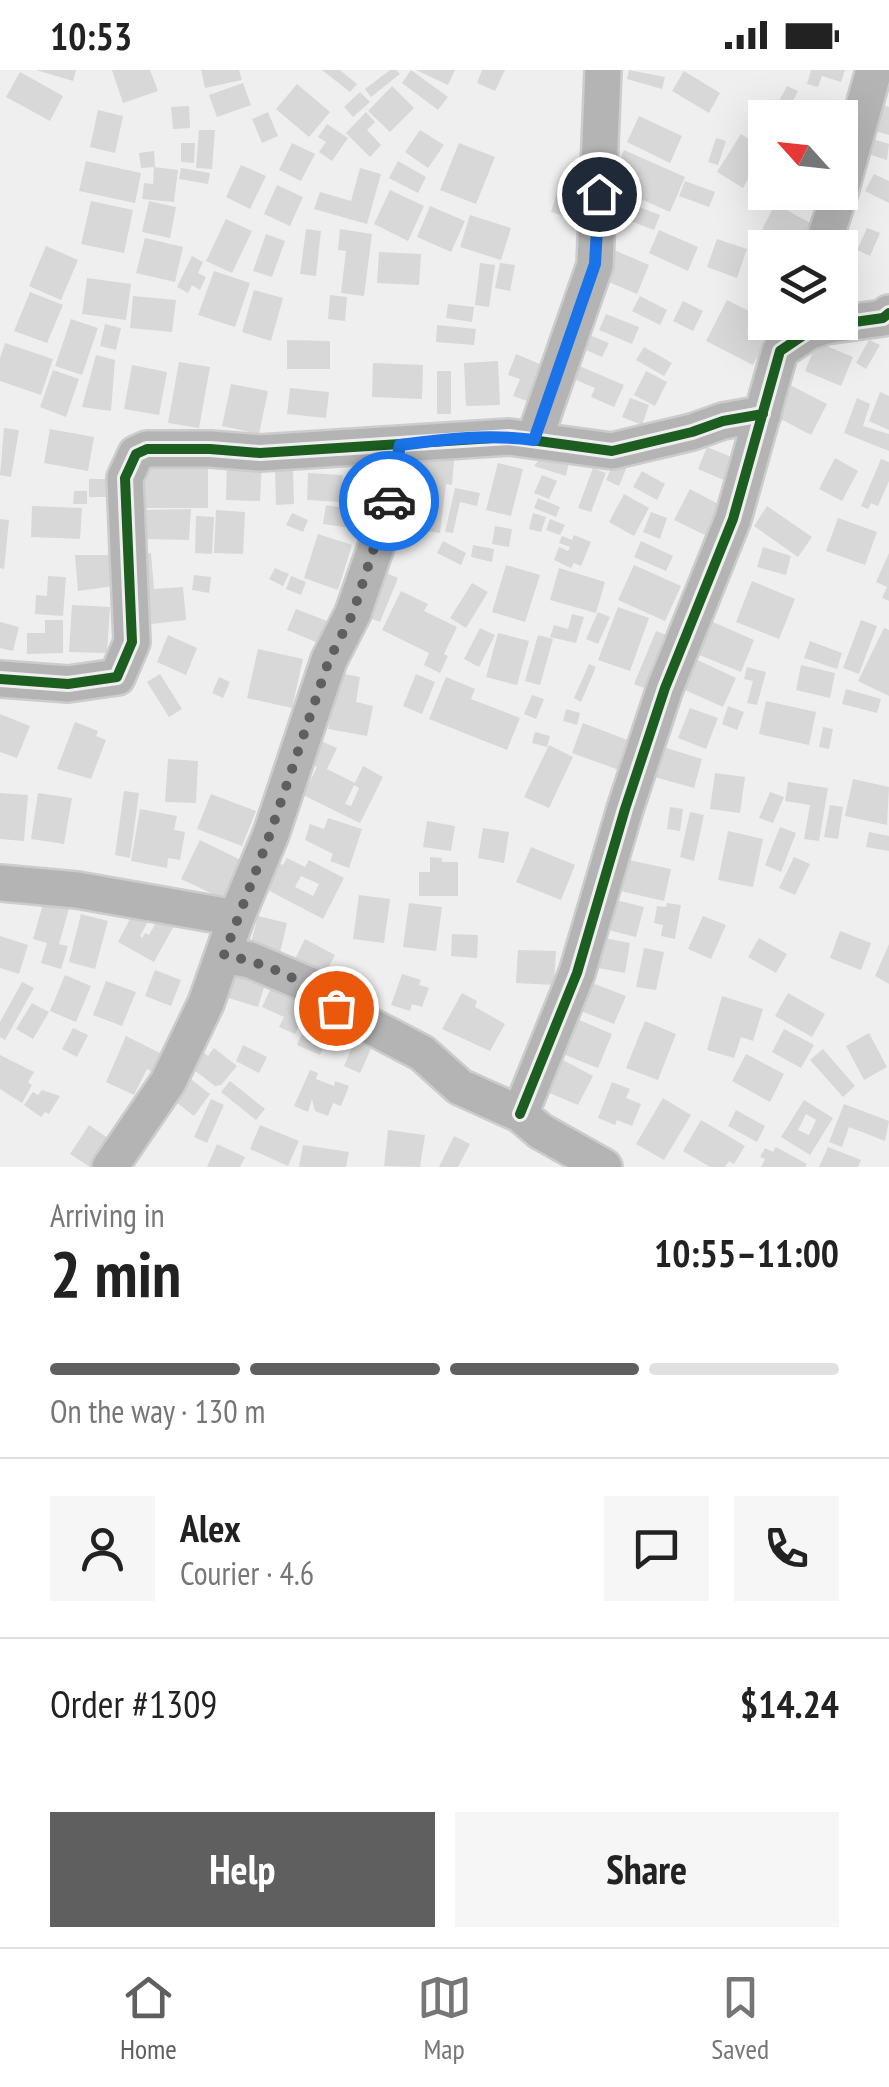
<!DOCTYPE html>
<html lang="en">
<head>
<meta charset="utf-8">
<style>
	body { margin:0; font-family:"PT Sans Narrow",sans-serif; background:#f6f6f6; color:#222; height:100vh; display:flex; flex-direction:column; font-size:38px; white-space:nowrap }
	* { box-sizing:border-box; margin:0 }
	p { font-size:32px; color:#767676 }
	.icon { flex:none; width:55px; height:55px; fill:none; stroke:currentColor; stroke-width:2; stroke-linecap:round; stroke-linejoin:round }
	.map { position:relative; height:1097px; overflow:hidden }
	.details { display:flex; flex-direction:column; background:#fff; flex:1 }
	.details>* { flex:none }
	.needle { width:65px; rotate:297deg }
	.buttons { position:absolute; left:748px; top:30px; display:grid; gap:20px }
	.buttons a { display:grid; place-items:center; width:110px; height:110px; border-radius:0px; background:#fff; box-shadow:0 10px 40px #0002; font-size:50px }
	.pin { position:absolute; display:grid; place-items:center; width:85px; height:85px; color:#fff; margin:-42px; border:5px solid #fff; border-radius:50%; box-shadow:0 2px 10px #0007 }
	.courier { position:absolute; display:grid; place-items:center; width:100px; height:100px; margin:-50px; border:8px solid #1a73e8; border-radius:50%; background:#fff; color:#222; box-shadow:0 2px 12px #0007 }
	.headline em { font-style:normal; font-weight:700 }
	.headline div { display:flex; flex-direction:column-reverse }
	.headline { display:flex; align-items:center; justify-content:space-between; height:170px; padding:0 50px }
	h1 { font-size:65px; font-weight:700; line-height:75px }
	.bar { display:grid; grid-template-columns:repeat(4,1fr); gap:15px 10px; align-content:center; height:120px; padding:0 50px }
	.bar i { height:12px; border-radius:8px; background:#e0e0e0 }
	.bar .selected { background:#605f60 }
	.bar p { grid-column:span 4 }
	.line { display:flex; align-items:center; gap:25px; padding:0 50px; border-top:2px solid #e0e0e0 }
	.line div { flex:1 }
	.round { display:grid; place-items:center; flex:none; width:105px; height:105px; border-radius:0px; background:#f6f6f6 }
	.cta { display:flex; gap:20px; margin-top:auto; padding:20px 50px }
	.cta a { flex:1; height:115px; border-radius:0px; background:#605f60; color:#fff; font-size:40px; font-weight:700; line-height:115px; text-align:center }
	.cta a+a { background:#f6f6f6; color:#222 }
	.status { display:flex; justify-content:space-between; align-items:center; height:70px; padding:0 50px; background:#fff; direction:ltr }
	.status svg { height:28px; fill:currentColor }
	.tabs { display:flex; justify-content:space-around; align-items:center; height:140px; border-top:2px solid #e0e0e0; background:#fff; font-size:28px; color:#767676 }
	.tabs a { display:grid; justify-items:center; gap:5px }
	.tabs .selected { color:#605f60 }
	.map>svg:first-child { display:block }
	.building { fill:#d8d8d8; fill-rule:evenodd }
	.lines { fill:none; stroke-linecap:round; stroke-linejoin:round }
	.minor-casing { stroke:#cdcccd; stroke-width:40 }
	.minor { stroke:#b4b4b4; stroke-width:35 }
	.cycleway-casing { stroke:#f1eef1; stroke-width:16 }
	.cycleway { stroke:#1b5e20; stroke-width:10 }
	.done { stroke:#605f60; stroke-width:10; stroke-dasharray:0 18 }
	.route { stroke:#1a73e8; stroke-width:12 }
</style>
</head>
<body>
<div class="status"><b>10:53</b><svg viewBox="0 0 49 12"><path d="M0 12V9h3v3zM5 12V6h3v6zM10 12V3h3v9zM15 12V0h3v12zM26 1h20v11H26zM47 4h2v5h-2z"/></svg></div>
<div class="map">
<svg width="889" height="1097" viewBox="0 0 889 1097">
	<rect width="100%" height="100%" fill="#f0eff0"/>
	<!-- building -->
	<path class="building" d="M36 0H76L73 11Z
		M112 0H150L158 21 123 33Z
		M201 0H239L242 10 205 18Z
		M322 0H340L357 14 350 22Z
		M390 0H396L400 4 371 27 365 19Z
		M411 0 448 27 438 40 402 13Z
		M416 0H455L448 15Z
		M482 0H505L495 21 477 13Z
		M629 0 665 7 662 19 627 9Z
		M811 0H845L841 12 822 6 818 17 807 14Z
		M684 1 720 23 709 43 672 21Z
		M20 2 63 26 50 51 6 27Z
		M243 13 251 35 217 47 209 25Z
		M297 14 330 42 309 67 276 39Z
		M392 16 414 38 390 62 368 41Z
		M787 16 798 21 784 48H774L771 46Z
		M360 22 370 32 353 47 344 37Z
		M883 35 889 37V65L875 61Z
		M189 36 190 58 173 59 171 37Z
		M98 40 123 46 115 83 90 77Z
		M268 42 278 66 262 73 252 49Z
		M366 42 375 52 367 60 381 75 370 87 346 63Z
		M639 46 682 66 670 93 627 72Z
		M327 54 348 68 332 91 319 82 326 72 318 67Z
		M199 60H215L212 99 196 98Z
		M420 60 444 75 428 98 405 82Z
		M741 64 765 79 743 118 717 102Z
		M716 68 726 71 718 95 708 92Z
		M873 69 889 74 887 90 868 84Z
		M181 73H195L194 93 181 92Z
		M292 73 315 84 301 111 279 100Z
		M459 73 495 87 476 134 440 120Z
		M624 80 685 107 670 142 609 115Z
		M154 81 155 97 141 98 139 83Z
		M86 91 141 103 135 133 79 121Z
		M398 91 426 107 418 123 389 108Z
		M241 95 266 106 250 139 226 127Z
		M154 97 178 100 174 132 142 129 144 113 153 114Z
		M181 98 210 103 208 114 179 109Z
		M360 98 381 104 367 154 314 139 320 122 351 131Z
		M874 104 889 111V133L865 121Z
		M685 111 715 122 709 137 679 126Z
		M560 113 592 122 584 152 551 142Z
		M277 115 303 127 290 156 264 144Z
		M390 120 424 136 408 171 374 154Z
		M618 129 660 145 654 160 612 144Z
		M91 131 133 140 124 183 81 174Z
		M149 131 176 137 170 168 142 162Z
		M775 134 818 157 808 178H786L794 158 784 178 759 166Z
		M430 136 465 151 451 182 417 167Z
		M470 145 511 158 501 190 460 177Z
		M226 149 252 161 232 203 206 191Z
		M867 158 880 163 870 186 857 180Z
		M306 159 321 161 316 206 300 204Z
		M340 159 372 164 364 226 341 223 346 181 338 180Z
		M659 160 698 177 688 201 649 183Z
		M266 164 285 171 272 207 253 201Z
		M145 168 183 177 175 212 136 203Z
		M717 169 747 179 737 208 707 197Z
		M46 176 78 190 61 230 29 216Z
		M614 180 649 195 637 224 602 209Z
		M379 182 421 184 419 215 377 213Z
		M192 186 203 192 198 203 206 207 200 220 192 215 188 223 177 217Z
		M480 193 495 195 489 237 475 235Z
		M500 193 515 195 510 221 495 218Z
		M214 201 250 213 235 257 198 245Z
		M87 208 131 214 126 250 82 244Z
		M254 220 283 228 271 271 242 262Z
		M30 222 63 235 47 273 14 261Z
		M330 225 347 227 345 251 328 249Z
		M133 226 176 230 172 262 130 258Z
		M640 226 667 240 660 255 632 241Z
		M727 230 765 249V252L774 254 753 295 706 271Z
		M683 231 703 241 693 261 673 251Z
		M448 234 474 237 472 252 446 248Z
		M606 244 639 257 632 274 599 260Z
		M71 249 98 258 82 305 55 296Z
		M105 254 121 258 116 280 100 276Z
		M437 255 476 259 474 275 436 272Z
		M587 264 609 273 602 287 581 278Z
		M287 270 330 271V299H287Z
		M869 270 880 275 866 299 856 293Z
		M817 272 853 287 841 316 805 301Z
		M5 273 53 289 41 325 0 311V288Z
		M644 277 672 293 664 306 636 290Z
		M516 284 542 295 527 331 513 326 520 309 508 305Z
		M96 285 115 290 111 341 82 337Z
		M498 291 500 335 466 336 464 293Z
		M179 292 210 297 199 358 168 353Z
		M570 292 624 315 614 337 591 327 595 318 564 305Z
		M373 293 423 295 422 329 372 327Z
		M132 295 167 302 159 345 124 339Z
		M53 300 79 309 66 347 40 337Z
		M437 301H451V344H437Z
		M646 301 667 312 655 336 634 325Z
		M231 314 268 321 259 364 222 356Z
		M790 315 827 334 811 365 775 346Z
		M290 318 329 322 326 348 287 344Z
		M880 322 889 326V360L869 351Z
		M630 328 649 335 642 355 622 347Z
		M857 328 870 334 863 356 889 364V381L844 363Z
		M4 358 19 360 11 407 0 405Z
		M50 359 94 367 88 401 44 393Z
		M707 377 736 389 726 411 698 399Z
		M544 384 569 392 566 406 534 396Z
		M409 387 454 390 452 415 446 414 440 463 405 458 411 406Z
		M835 388 858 401 842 431 819 419Z
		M615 389 628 394 619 416 606 410Z
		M881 389 889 392V411L878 436 871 433 868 439 861 436Z
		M227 390 262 391 260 431 226 430Z
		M208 391V438H142V392Z
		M498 393 523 399 511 446 486 440Z
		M293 398 294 434 276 435 275 399Z
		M593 398 606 403 591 442 578 438Z
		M642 401 665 414 657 430 633 417Z
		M308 403 343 405 341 432 307 430Z
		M542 405 557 411 549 429 534 423Z
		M89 409H112V427H89Z
		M455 418 480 423 477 436 460 432 453 463 445 462Z
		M690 419 722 436 707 466 674 450Z
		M74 421H87V434H73Z
		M624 424 649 438 634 466 609 452Z
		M538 428 560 437 556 447 534 438Z
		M326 435 361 441 358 459 323 454Z
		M32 436 82 438 80 469 31 467Z
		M767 436 812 467 798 487 754 456Z
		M191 439 189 470 145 469 144 440Z
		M216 440 245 442 243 484 214 483Z
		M651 442 667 448 660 469 643 462Z
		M292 443 308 450 303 462 286 455Z
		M533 443 546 447 541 462 529 459Z
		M196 446 214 447 212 484 195 483Z
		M838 448 877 462 865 495 826 481Z
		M0 449 9 450 4 499 0 498Z
		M550 449 565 455 560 465 546 460Z
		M495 456 512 459 509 477 492 474Z
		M318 464 352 475 338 520 304 508Z
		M574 465 591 472 581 496 574 493 571 498 554 490 559 477 568 481 570 477 559 473 562 466 572 470Z
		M443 471 466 483 461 495 437 483Z
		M641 471 673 486 666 501 634 487Z
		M473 475 494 479 492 492 471 487Z
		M763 477 791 486 786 505 757 497Z
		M151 483 154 519 183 517 186 550 143 555 136 485Z
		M889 483V531L882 528 887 517 876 512Z
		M75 485H112L114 516 78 521Z
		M506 495 540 505 525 552 492 542Z
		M634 495 681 516 665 551 618 530Z
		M275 498 289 504 283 516 269 509Z
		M559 498 605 512 596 543 550 530Z
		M382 501 398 508 380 552 364 546Z
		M194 505 211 507 209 523 192 520Z
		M48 506 66 507 63 546 35 544 36 525 47 526Z
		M291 506 306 512 301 525 286 519Z
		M752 511 795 529 779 569 736 552Z
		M472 513 488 522 466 558 450 548Z
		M401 521 428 534 424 541 457 557 444 584 448 586 440 603 424 595 429 583 382 560Z
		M72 535 110 537 107 583 69 582Z
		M618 537 649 548 630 601 598 590Z
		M296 539 332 553 323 575 287 560Z
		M598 542 610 547 598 574 586 569Z
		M572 544 584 547 576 573 550 567 554 555 568 559Z
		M706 549 754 570 741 602 692 582Z
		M45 550H63V583L27 584V563H45Z
		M861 550 877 556 859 604 843 598Z
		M0 552 19 557 13 581 0 578Z
		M480 558 495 565 479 597 464 589Z
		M884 558 889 560V626L858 611Z
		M656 561 676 569 654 622 634 614Z
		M498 563 529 571 517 615 486 607Z
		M168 565 197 578 186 605 157 592Z
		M538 565 553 569 540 615 525 611Z
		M810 571 842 583 837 599 804 588Z
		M258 579 303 589 292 638 247 628Z
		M689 586 736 608 723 637 676 616Z
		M589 594 596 597 581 632 574 628Z
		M801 595 835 603 830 628 796 620Z
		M747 597 766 602 757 635 747 633 753 611 744 609Z
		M333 602 360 607 356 632 373 636 367 666 328 659 333 636 328 635Z
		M160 604 182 639 169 647 147 612Z
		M416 604 435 612 422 644 403 636Z
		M219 607 230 612 223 628 212 623Z
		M446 607 475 619 471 629 520 648 507 680 429 649Z
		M846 619 881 629 877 643 842 634Z
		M532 625 544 629 536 649 524 644Z
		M766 631 816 642 809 675 759 664Z
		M728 636 744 642 737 660 722 654Z
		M690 638 718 648 706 679 678 668Z
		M566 639 580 643 577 655 563 651Z
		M0 644 30 656 17 688 0 682Z
		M75 652 98 661 96 666 106 670 91 709 57 699Z
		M583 653 630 671 619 700 572 683Z
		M823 657 833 659 829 679 819 677Z
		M535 662 550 666 547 677 532 673Z
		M321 671 337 678 327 699 355 713 345 734 351 736 359 718 354 715 363 696 383 707 360 753 303 725 317 697 310 694Z
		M549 675 573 687 549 738 524 727Z
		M660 676 702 689 694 718 651 706Z
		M168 689 198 691 196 733 165 732Z
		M715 703 745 707 740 743 710 739Z
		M853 709 889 717 887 755 845 746Z
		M788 712 828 718 819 771 804 769 810 735 785 731Z
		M124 721 139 723 130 788 115 785Z
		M770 722 784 727 773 753 759 748Z
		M0 723 28 725 24 771 0 769Z
		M38 723 72 728 64 774 31 769Z
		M211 724 256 741 242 776 197 759Z
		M830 735 843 737 838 769 824 767Z
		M670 737 683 739 680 761 667 759Z
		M140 739 177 746 174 760 185 762 180 790 168 788 167 798 131 791Z
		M690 742 704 745 694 791 680 787Z
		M328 748 362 759 349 798 330 791 333 784 305 770 310 754 324 759Z
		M427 751 455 756 451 781 423 777Z
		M780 757 796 763 781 802 765 795Z
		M483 758 509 762 504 793 478 788Z
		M728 761 763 769 753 817 718 810Z
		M869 762 889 766V781L866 777Z
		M200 770 253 796 234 834 181 809Z
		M531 777 575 795 561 830 516 812Z
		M430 787 442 788V792H458V826H419V802H430Z
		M794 787 810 794 795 825 779 818Z
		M287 788 305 797 309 790 344 808 323 849 262 817 275 791 283 795ZM301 806 319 814 313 826 295 817Z
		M624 789 671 799 664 831 616 820Z
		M359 825 390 829 384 873 353 869Z
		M45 827 70 835 59 874 68 876 61 899 41 893 47 873 33 869Z
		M612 829 644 837 636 867 604 859Z
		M409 833 442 837 436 881 403 877Z
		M667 833 681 835 675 869 661 866 663 855 654 853 657 836 666 837Z
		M81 844 108 851 95 899 69 892Z
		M132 845 151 846 140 866 142 868 145 863 149 865 160 846 175 854 154 892 118 872Z
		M258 846 287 853 278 891 248 884Z
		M703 846 726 855 711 889 688 879Z
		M840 861 871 873 861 900 830 888Z
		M452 864 478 865 477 888 451 886Z
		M0 866 28 875 19 904 0 898Z
		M604 868 630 873 625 903 598 898Z
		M759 868 787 884 776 903 748 887Z
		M305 869 335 885 322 910 292 895Z
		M889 874V914L875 906Z
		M644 878 664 882 656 920 636 917Z
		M518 880 556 881 554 915 516 913Z
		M231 893 268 904 258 937 219 925Z
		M155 900 181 910 171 936 145 926Z
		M402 904 421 910 419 915 429 918 422 937 412 934 410 941 391 935Z
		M65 905 91 916 76 952 50 941Z
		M276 908 313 925 295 964 279 957 284 947 262 937Z
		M106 911 136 922 122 956 93 945Z
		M587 911 626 926 614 954 576 939Z
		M22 912 34 918 5 970 0 967V952Z
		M462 923 477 931 475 937 505 954 490 981 442 959Z
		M788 923 825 944 812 967 775 946Z
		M722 926 763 939 753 971 741 967 734 988 707 980Z
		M32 933 49 942 33 969 16 959Z
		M309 948 324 954 316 969 325 974 320 985 297 975Z
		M577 949 612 964 598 998 563 984Z
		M645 951 676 964 658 1010 626 998Z
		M73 958 88 965 77 987 62 979Z
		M784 959 814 975 801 998 772 982Z
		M869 963 887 997 864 1010 846 976Z
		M126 966 162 984 153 1002 147 999 134 1025 106 1012Z
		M355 971 371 979 360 1003 344 996Z
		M243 975 267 987 259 1003 236 991Z
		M214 978 237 996 221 1015 215 1016 190 997 202 981 208 986Z
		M823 979 855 1016 843 1027 810 990Z
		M746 984 784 1004 770 1032 732 1011Z
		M0 985 34 1002 28 1012 32 1015 22 1033 0 1019Z
		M555 990 561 993 563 990 593 1006 578 1035 547 1022 555 1007 549 1003Z
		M310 1000 318 1003 316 1009 334 1016 335 1011 349 1016 341 1036 333 1033 328 1046 315 1041 312 1029 308 1042 294 1036Z
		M188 1007 210 1024 194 1046 172 1029Z
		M230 1011 265 1039 256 1050 221 1022Z
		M612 1012 630 1019 626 1028 641 1034 632 1056 617 1050 615 1055 598 1048Z
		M42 1020 60 1026 49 1044 45 1042 41 1047 24 1035 33 1022 38 1025Z
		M663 1028 691 1045 664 1090 636 1074Z
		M211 1029 224 1035 207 1073 194 1067Z
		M804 1030 833 1048 810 1085 781 1067ZM806 1044 816 1050 809 1065 798 1060Z
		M844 1034 889 1051 885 1071 849 1057 842 1077 829 1072Z
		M736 1040 765 1056 757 1072 728 1056Z
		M701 1050 745 1076 734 1094 729 1091 725 1097H710L683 1081Z
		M89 1055 115 1073 100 1097H90L70 1084Z
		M260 1055 299 1071 288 1096 250 1079Z
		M388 1060 425 1065 420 1097 384 1096Z
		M454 1066 470 1074 458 1097H439Z
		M217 1074 245 1087 240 1097H207Z
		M303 1075 349 1082 346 1097H299Z
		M776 1077 807 1094 805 1097H761L765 1089 760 1087 765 1078 773 1082Z
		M828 1077 861 1090 858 1097H819Z"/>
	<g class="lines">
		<defs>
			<path id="minor" d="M840 122 874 0
				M822 178 840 122
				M534 370 595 195 603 0
				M0 609 68 614 117 607 132 572 125 408 136 384 147 379H210L260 383 509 367 612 381 692 362 723 351 763 344
				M0 813 77 820 236 848
				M224 885 250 890 314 917 336 938 422 983 460 1017 520 1044 540 1061 604 1097
				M520 1044 577 903 625 739 665 618 733 449 780 281 808 262 826 256 883 248 889 243
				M110 1097 168 1012 206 933 236 848 271 764 329 590 353 543 381 462 400 375"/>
		</defs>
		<!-- minor casing -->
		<use href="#minor" class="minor-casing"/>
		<!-- minor -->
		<use href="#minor" class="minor"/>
		<defs>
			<path id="cycleway" d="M0 609 68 614 117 607 132 572 125 408 136 384 147 379H210L260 383 509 367 612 381 692 362 723 351 763 344
				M520 1044 577 903 625 739 665 618 733 449 780 281 808 262 826 256 883 248 889 243"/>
		</defs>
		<!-- cycleway casing -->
		<use href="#cycleway" class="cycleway-casing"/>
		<!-- cycleway -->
		<use href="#cycleway" class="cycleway"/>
	</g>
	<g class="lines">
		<!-- done -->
		<path class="done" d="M336 938C305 909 265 893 224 885L270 764 329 590 353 543 389 431"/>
		<!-- route -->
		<path class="route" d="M389 431 400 375C445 369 489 364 534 370L595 194 599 124"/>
	</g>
</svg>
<div class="buttons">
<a><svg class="needle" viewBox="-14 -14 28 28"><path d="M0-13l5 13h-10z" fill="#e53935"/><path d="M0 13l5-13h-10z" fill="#767676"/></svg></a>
<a><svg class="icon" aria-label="layers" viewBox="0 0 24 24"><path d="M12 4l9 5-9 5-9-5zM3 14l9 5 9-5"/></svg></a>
</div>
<div class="pin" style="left:336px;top:938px;background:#ea580c"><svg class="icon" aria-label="bag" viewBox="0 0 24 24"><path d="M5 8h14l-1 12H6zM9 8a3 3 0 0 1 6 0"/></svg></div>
<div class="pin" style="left:599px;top:124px;background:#1f2937"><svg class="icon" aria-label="home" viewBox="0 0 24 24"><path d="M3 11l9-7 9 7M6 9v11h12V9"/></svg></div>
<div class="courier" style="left:389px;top:431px"><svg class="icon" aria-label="car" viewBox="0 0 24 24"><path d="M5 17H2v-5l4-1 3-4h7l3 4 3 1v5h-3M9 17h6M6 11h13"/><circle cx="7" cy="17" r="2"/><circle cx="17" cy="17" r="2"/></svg></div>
</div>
<section class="details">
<div class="headline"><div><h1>2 min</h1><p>Arriving in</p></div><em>10:55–11:00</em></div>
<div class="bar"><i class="selected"></i><i class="selected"></i><i class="selected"></i><i></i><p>On the way · 130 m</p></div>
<div class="line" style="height:180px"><a class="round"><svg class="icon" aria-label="person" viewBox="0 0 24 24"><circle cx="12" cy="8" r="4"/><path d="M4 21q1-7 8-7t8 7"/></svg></a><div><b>Alex</b><p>Courier · 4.6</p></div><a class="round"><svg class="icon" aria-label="chat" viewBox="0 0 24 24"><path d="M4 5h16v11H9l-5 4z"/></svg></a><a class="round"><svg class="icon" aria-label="phone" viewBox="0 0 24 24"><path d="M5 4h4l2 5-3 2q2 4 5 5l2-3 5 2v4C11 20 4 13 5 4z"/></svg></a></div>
<div class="line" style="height:130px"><div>Order #1309</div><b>$14.24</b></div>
<div class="cta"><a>Help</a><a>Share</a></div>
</section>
<nav class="tabs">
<a class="selected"><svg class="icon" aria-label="home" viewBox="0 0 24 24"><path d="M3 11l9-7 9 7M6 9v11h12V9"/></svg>Home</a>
<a><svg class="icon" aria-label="map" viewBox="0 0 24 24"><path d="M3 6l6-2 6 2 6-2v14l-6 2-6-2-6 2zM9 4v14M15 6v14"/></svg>Map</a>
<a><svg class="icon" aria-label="saved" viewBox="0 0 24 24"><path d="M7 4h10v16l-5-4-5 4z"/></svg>Saved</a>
</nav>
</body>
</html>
